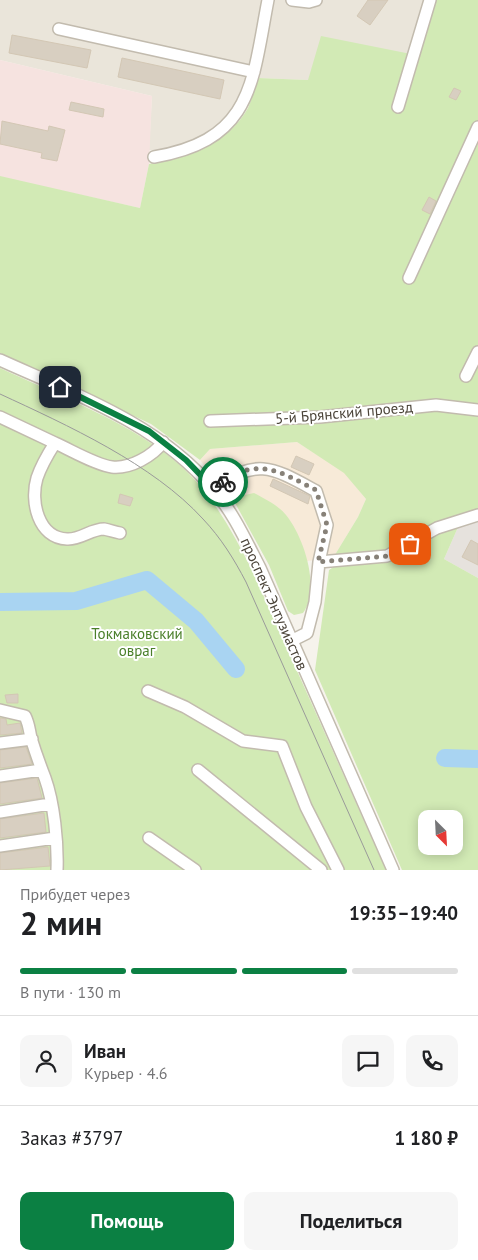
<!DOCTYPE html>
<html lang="ru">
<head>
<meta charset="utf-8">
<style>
	body { margin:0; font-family:"PT Sans",sans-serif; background:#f6f6f6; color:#202124; height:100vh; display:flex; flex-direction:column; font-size:19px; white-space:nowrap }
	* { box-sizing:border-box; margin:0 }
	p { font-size:16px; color:#757577 }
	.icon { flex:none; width:28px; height:28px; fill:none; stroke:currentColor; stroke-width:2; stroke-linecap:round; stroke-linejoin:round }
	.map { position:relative; height:870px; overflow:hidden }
	.details { display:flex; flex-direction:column; background:#fff; flex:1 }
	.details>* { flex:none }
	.needle { width:32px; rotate:156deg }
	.controls { position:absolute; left:418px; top:810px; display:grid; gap:10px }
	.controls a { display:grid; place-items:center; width:45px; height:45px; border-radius:10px; background:#fff; box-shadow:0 2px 12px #0003; font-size:25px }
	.pin { position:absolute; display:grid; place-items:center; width:42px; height:42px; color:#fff; margin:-21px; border-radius:10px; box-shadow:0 2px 8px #0006 }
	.courier { position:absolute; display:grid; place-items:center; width:50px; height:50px; margin:-25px; border:4px solid #0b8043; border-radius:50%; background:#fff; color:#222; box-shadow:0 1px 6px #0007 }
	.headline em { font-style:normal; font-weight:600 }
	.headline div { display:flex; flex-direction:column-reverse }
	.headline { display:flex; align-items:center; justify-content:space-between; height:85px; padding:0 20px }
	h1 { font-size:32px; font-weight:600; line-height:38px }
	.bar { display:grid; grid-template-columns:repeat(4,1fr); gap:8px 5px; align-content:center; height:60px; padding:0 20px }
	.bar i { height:6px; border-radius:4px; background:#e0e0e0 }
	.bar .selected { background:#0b8043 }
	.bar p { grid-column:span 4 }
	.line { display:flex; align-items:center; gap:12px; padding:0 20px; border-top:1px solid #e0e0e0 }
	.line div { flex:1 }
	.round { display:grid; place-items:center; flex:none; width:52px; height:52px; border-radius:10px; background:#f6f6f6 }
	.button { display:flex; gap:10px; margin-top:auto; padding:10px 20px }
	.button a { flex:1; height:58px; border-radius:10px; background:#0b8043; color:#fff; font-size:20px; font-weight:600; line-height:58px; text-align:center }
	.button a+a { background:#f6f6f6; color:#202124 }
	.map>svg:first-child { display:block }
	.residential { fill:#eae5da }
	.commercial { fill:#f7ead8 }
	.industrial { fill:#e6e2dd }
	.medical { fill:#f6e3e0 }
	.green { fill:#d2eab5; fill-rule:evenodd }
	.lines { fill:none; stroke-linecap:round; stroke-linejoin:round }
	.river { stroke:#a9d4f2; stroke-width:18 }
	.building { fill:#d8cfc1; stroke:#d3c7b4 }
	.minor-casing { stroke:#c2bbae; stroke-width:14 }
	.minor { stroke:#fff; stroke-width:11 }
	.tram { stroke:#9a9a9a; stroke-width:1 }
	.done { stroke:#878178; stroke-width:5; stroke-dasharray:0 9 }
	.route { stroke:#0b8043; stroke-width:6 }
	.labels { text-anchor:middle; stroke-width:4; stroke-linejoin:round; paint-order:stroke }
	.street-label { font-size:15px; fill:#4b4439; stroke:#fff }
	.park-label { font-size:15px; fill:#4a7f2a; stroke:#fff }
</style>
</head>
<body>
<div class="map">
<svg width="478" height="870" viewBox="0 0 478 870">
	<rect width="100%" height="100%" fill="#f6f3ec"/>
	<!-- residential -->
	<path class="residential" d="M0 0H262L247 74 229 120 202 138 166 150H149L152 96 0 60Z
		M275 0H434L417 55 308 80 258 78Z"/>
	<!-- commercial -->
	<path class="commercial" d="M297 442 344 472 366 499 358 517 333 558 307 561 298 537 240 496 234 501 200 460 210 449Z"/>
	<!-- industrial -->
	<path class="industrial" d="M478 519V578L444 559 459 525Z"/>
	<!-- medical -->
	<path class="medical" d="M0 60 152 96 149 164 140 208 0 177Z"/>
	<!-- green -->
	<path class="green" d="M434 0H478V519L459 525 444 559 478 578V870H402L315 670 329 570 338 564 333 558 358 517 366 499 344 473 297 442 210 449 200 460 151 424 0 353V176L140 208 149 164C187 157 228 144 248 108 252 99 255 88 258 78L308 80 321 36 416 55ZM426 819H454V846H426Z
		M0 368C56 394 136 425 181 466 213 495 233 533 252 570L386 870H0Z
		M254 493C265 499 278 505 286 515 304 537 321 589 303 613L294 615 288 611 269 565 234 501 240 496Z"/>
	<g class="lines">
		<!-- river -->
		<path class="river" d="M0 602 76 601 147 580 196 621 236 669
			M445 758 478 759"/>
	</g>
	<!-- building -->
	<path class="building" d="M368 0H388L370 25 357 16Z
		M12 35 91 50 87 68 9 53Z
		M122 58 224 80 220 99 118 77Z
		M454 88 461 91 456 100 449 97Z
		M71 102 104 109 103 117 69 110Z
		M2 121 48 131 49 126 65 130 57 161 41 158 42 153 0 144Z
		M429 197 436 201 430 214 422 210Z
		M296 456 314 464 309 475 291 467Z
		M273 479 310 496 308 504 270 486Z
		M120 494 133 498 130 506 118 503Z
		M471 540 478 544V565L462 557Z
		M18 694V703H7L5 695Z
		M0 718 6 719 7 725 20 723 22 733 0 735Z
		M26 747 32 764 0 768V750Z
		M37 778 42 798 0 804V783Z
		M44 813 46 832 0 838V819Z
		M48 847 50 866 0 870V853Z"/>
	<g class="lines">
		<defs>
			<path id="minor" d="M292 0 309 2 316 0
				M59 29 254 72
				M398 107 430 0
				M154 157C253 140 252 83 268 0
				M409 278 478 127
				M0 360C75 394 159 424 213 489 233 512 246 541 260 568L393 870
				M466 376 478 352
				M0 417 55 443C48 454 41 466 37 478 30 501 38 538 67 539 80 540 91 529 104 529 109 530 115 532 120 533
				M210 421 320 417 436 405 478 410
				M55 443C71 450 96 465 112 467 130 469 153 456 163 442
				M213 489C257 457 272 467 316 491L327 525 319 562 315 602 307 633 291 641
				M319 562 387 556 437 528 478 515
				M148 691 185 707 243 741 282 746 306 807 338 870
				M0 710 25 716C29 724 29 729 31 738 35 751 40 765 45 778 54 803 58 843 57 870
				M0 743 32 739
				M198 770 321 870
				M0 776 41 770
				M0 812 50 804
				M149 838 195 870
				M0 846 55 838"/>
		</defs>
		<!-- minor casing -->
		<use href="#minor" class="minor-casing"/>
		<!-- minor -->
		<use href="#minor" class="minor"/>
		<!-- tram -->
		<path class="tram" d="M0 394C67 425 153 464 203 519 221 538 234 559 246 582L374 870"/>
	</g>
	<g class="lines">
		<!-- done -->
		<path class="done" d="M223 482C259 456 282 473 316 490L327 525 318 562 387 556 410 544"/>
		<!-- route -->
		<path class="route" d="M60 387 149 431 186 460 214 489 223 482"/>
	</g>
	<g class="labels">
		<!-- street labels -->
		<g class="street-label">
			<text transform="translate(344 413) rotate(-5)" y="5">5-й Брянский проезд</text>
			<text transform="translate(274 604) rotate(66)" y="5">проспект Энтузиастов</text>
		</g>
		<!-- park labels -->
		<g class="park-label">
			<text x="137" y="639">Токмаковский<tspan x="137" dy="17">овраг</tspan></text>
		</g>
	</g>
</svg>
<div class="controls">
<a><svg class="needle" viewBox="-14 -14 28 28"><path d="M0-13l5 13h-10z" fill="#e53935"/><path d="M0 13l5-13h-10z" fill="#757577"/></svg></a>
</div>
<div class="pin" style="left:410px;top:544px;background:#ea580c"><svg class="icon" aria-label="bag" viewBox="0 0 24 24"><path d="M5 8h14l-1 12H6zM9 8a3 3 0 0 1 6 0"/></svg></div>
<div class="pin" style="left:60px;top:387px;background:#1f2937"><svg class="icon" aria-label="home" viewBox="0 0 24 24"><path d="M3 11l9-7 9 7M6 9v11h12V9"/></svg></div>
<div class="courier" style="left:223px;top:482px"><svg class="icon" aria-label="bike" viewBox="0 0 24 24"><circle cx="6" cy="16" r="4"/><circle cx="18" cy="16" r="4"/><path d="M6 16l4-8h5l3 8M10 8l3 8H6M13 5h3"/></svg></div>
</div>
<section class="details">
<div class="headline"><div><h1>2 мин</h1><p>Прибудет через</p></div><em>19:35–19:40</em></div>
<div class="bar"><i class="selected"></i><i class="selected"></i><i class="selected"></i><i></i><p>В пути · 130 m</p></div>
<div class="line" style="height:90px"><a class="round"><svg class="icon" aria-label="person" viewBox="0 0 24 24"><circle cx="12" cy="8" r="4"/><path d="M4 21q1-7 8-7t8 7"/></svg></a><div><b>Иван</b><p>Курьер · 4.6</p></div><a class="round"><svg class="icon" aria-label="chat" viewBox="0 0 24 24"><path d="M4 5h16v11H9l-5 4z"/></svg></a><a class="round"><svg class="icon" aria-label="phone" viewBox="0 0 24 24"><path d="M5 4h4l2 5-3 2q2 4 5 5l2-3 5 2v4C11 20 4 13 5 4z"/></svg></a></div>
<div class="line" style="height:65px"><div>Заказ #3797</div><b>1 180 ₽</b></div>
<div class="button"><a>Помощь</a><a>Поделиться</a></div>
</section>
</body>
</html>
